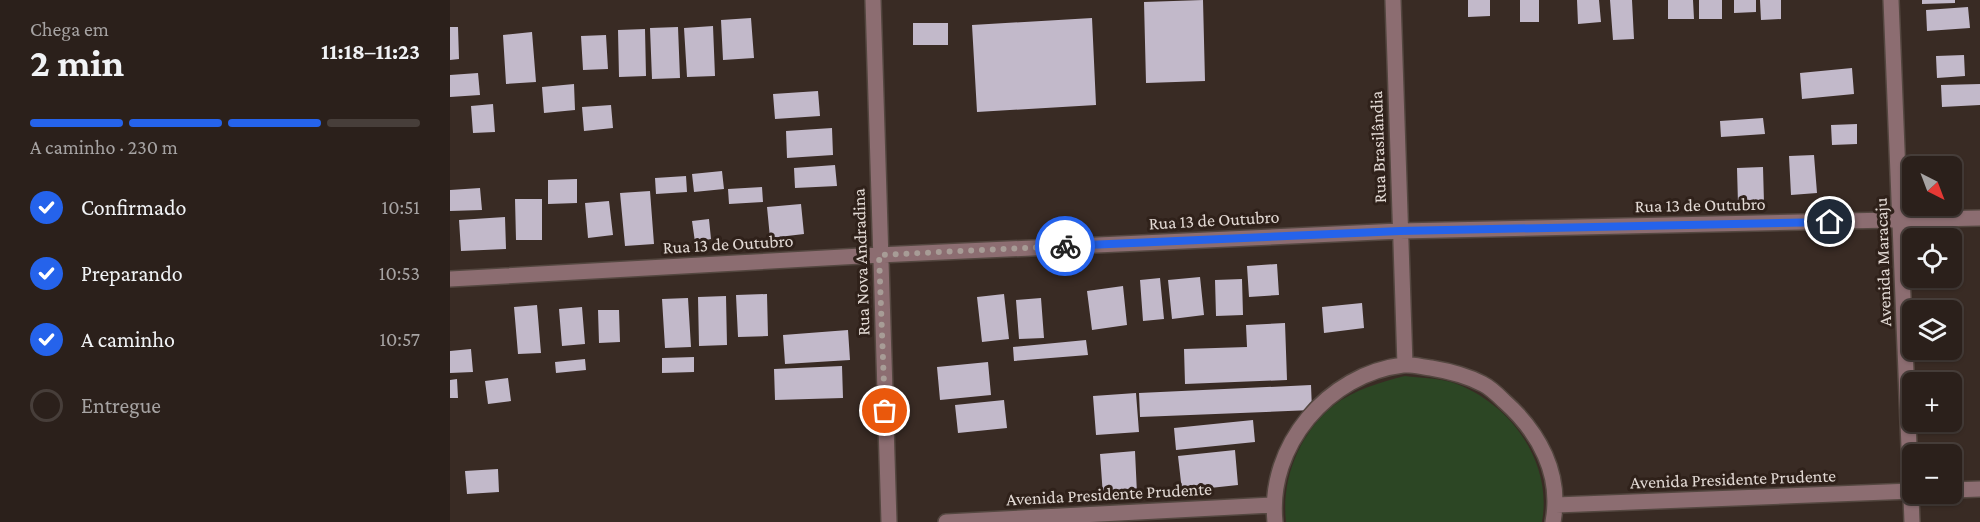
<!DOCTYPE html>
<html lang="pt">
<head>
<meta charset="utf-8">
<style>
	body { margin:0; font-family:"Crimson Pro",serif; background:#332824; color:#f1f3f6; height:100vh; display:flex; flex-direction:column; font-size:22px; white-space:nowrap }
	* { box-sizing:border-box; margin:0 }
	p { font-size:20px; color:#a6a3a3 }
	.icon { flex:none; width:33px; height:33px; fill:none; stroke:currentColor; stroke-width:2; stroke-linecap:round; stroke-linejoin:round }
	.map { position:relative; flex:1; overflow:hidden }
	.details { display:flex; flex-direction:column; background:#2b201b; width:450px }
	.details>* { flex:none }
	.needle { width:39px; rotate:138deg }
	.fabs { position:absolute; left:1452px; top:156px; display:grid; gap:12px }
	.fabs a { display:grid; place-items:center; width:60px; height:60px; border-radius:9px; background:#2b201b; box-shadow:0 2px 4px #0004,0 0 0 2px #473e3a; font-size:30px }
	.pin { position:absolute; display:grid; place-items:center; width:51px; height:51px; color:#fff; margin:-26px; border:3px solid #fff; border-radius:50%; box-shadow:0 2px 6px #0007 }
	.courier { position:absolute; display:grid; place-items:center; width:60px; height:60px; margin:-30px; border:4px solid #2563eb; border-radius:50%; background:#fff; color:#222; box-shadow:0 2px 8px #0007 }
	.overview em { font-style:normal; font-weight:700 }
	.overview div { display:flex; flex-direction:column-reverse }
	.overview { display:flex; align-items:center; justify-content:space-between; height:102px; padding:0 30px }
	h1 { font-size:39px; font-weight:700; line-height:45px }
	.bar { display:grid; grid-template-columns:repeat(4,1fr); gap:9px 6px; align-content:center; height:72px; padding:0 30px }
	.bar i { height:8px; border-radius:4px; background:#473e3a }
	.bar .on { background:#2563eb }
	.bar p { grid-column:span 4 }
	ol { padding:0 30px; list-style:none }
	li { display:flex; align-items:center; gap:18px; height:66px }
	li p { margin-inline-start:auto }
	li .icon { padding:6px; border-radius:50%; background:#2563eb; color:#fff; stroke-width:4 }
	li:last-child { color:#a6a3a3 }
	li i { width:33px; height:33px; border:3px solid #473e3a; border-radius:50% }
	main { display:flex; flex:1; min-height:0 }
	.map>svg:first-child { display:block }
	.green { fill:#2c4624 }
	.building { fill:#c2b9ca }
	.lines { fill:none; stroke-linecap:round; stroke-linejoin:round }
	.minor-casing { stroke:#544740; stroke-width:18 }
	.minor { stroke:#8c6d71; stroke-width:15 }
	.done { stroke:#a79c96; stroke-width:6; stroke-dasharray:0 10.8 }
	.route { stroke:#2563eb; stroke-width:8 }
	.labels { text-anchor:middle; stroke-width:6; stroke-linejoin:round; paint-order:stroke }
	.street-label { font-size:18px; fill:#e2d9d4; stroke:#2f211a }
</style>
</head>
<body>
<main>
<section class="details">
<div class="overview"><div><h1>2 min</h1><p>Chega em</p></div><em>11:18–11:23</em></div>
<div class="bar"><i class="on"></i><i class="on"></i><i class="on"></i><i></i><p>A caminho · 230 m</p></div>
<ol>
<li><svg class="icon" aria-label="check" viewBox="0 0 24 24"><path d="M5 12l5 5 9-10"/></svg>Confirmado<p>10:51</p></li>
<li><svg class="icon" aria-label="check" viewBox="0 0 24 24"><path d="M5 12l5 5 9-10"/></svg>Preparando<p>10:53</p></li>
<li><svg class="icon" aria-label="check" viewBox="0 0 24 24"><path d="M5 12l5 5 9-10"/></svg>A caminho<p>10:57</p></li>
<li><i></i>Entregue</li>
</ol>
</section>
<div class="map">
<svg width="1530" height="522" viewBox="0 0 1530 522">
	<rect width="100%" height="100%" fill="#392b24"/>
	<!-- green -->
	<path class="green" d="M955 376C970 378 987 378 1001 382 1059 401 1103 461 1092 522H836C831 479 849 434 883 406 903 390 931 382 955 376Z"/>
	<!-- building -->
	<path class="building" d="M753 0 755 81 696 83 694 2Z
		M1018 0H1040V16L1018 17Z
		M1070 0H1089V22H1070Z
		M1127 0H1149L1151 22 1128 24Z
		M1160 0H1182L1184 39 1163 40Z
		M1218 0H1243L1244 19H1218Z
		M1249 0H1272V19H1249Z
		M1284 0H1306V12L1284 13Z
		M1310 0H1331V19L1311 20Z
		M1472 0H1505V3L1472 4Z
		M1518 7 1520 28 1477 31 1476 10Z
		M301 18 304 58 273 60 271 20Z
		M642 18 646 105 527 112 522 25Z
		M463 23H498V45H463Z
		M263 26 265 76 237 77 234 28Z
		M0 27H8L9 59 0 60Z
		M228 27 230 78 202 79 200 28Z
		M195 29 196 76 169 77 168 30Z
		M82 32 86 82 56 84 53 35Z
		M156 35 158 69 133 70 131 36Z
		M1514 55 1515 76 1487 78 1486 56Z
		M1402 68 1404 94 1352 99 1350 73Z
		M28 73 30 95 0 97V75Z
		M124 84 125 110 94 113 92 87Z
		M1530 84V105L1492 107 1491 85Z
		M368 91 370 116 325 119 323 94Z
		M43 104 45 132 23 133 21 106Z
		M161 105 163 128 134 131 132 107Z
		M1313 118 1315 134 1271 137 1270 121Z
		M1407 124V144L1382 145 1381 125Z
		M382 128 383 155 337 158 336 131Z
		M1364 155 1367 193 1341 195 1339 156Z
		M385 165 387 186 345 188 344 168Z
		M1313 167 1314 203 1288 204 1287 168Z
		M272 171 274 189 244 192 242 174Z
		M236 176 237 192 206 194 205 178Z
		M127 179V203L98 204V180Z
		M312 187 313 202 279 204 278 189Z
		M30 188 32 210 0 211V190Z
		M200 191 204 244 175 246 170 193Z
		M65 199H92V240H66Z
		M159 201 163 235 138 238 135 203Z
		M351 204 354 234 320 238 317 207Z
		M55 217 56 249 11 251 9 220Z
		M259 219 261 239 245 242 242 221Z
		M827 264 829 295 799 297 797 266Z
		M750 277 754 315 722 319 718 280Z
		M710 278 714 319 693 321 690 280Z
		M792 279 793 315 766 316 765 280Z
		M673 286 677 325 642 330 637 291Z
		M317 294 318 336 288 337 286 295Z
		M554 294 559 339 532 342 527 297Z
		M276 296 277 345 249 346 248 297Z
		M238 298 241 347 215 348 212 299Z
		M591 298 594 338 569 339 566 300Z
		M912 303 914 328 874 333 872 307Z
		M87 305 91 353 68 354 64 307Z
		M132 307 135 344 112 346 109 309Z
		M148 310H169L170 342 149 343Z
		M835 323 837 380 735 384 734 349 797 347 796 325Z
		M398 330 400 360 335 364 333 335Z
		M636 340 638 355 564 361 563 347Z
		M21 349 23 372 0 373V351Z
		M244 357V372L212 373V358Z
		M135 359 136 370 106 373 105 362Z
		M538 362 541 395 490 400 487 367Z
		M392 366 393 398 325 400 324 369Z
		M58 378 61 401 38 404 35 381Z
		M7 379 8 398H0V380Z
		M861 385 862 410 690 417 689 393Z
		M686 393 689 432 646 435 643 396Z
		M554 400 557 428 508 433 505 405Z
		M803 420 805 442 726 450 724 428Z
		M785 450 788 485 732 491 728 456Z
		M685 451 687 494 653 496 650 454Z
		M48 469 49 492 17 494 15 471Z"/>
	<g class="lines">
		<defs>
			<path id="minor" d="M423 0 439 522
				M943 0 955 365
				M1441 0 1462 522
				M0 279 429 255 950 231 1530 218
				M1502 490 1530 489
				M1106 505 1462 491
				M496 522 823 505
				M825 522C817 446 878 374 953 365 962 364 972 367 981 368 999 371 1016 375 1033 384 1041 388 1048 395 1054 401 1089 432 1112 474 1103 522"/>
		</defs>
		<!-- minor casing -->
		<use href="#minor" class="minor-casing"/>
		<!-- minor -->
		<use href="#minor" class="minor"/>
	</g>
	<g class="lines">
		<!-- done -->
		<path class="done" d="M435 411 429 255 615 246"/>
		<!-- route -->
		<path class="route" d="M615 246 950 231 1380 222"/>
	</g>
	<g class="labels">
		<!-- street labels -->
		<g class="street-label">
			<text transform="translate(928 147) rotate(-92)" y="6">Rua Brasilândia</text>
			<text transform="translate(1250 205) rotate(-1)" y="6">Rua 13 de Outubro</text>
			<text transform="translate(764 220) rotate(-3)" y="6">Rua 13 de Outubro</text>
			<text transform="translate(278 244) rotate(-3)" y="6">Rua 13 de Outubro</text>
			<text transform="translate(411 262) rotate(-92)" y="6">Rua Nova Andradina</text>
			<text transform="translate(1433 262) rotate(-92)" y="6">Avenida Maracaju</text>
			<text transform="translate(1283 479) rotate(-2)" y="6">Avenida Presidente Prudente</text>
			<text transform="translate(659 494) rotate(-3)" y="6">Avenida Presidente Prudente</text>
		</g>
	</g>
</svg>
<div class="fabs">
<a><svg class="needle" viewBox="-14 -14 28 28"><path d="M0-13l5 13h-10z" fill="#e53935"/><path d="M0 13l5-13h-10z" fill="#a6a3a3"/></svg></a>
<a><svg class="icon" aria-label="locate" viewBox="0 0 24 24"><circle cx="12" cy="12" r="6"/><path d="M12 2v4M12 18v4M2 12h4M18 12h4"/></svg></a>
<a><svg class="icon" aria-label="layers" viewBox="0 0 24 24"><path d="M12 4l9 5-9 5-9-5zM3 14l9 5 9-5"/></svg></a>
<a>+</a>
<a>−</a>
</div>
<div class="pin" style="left:435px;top:411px;background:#ea580c"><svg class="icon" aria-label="bag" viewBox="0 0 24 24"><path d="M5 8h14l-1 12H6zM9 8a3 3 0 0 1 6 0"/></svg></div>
<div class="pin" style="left:1380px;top:222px;background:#1f2937"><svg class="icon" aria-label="home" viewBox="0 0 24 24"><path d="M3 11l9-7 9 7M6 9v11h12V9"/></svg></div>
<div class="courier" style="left:615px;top:246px"><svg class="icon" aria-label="bike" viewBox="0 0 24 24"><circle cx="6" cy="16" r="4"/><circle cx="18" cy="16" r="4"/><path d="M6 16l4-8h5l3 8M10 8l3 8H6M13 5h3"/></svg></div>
</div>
</main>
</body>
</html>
